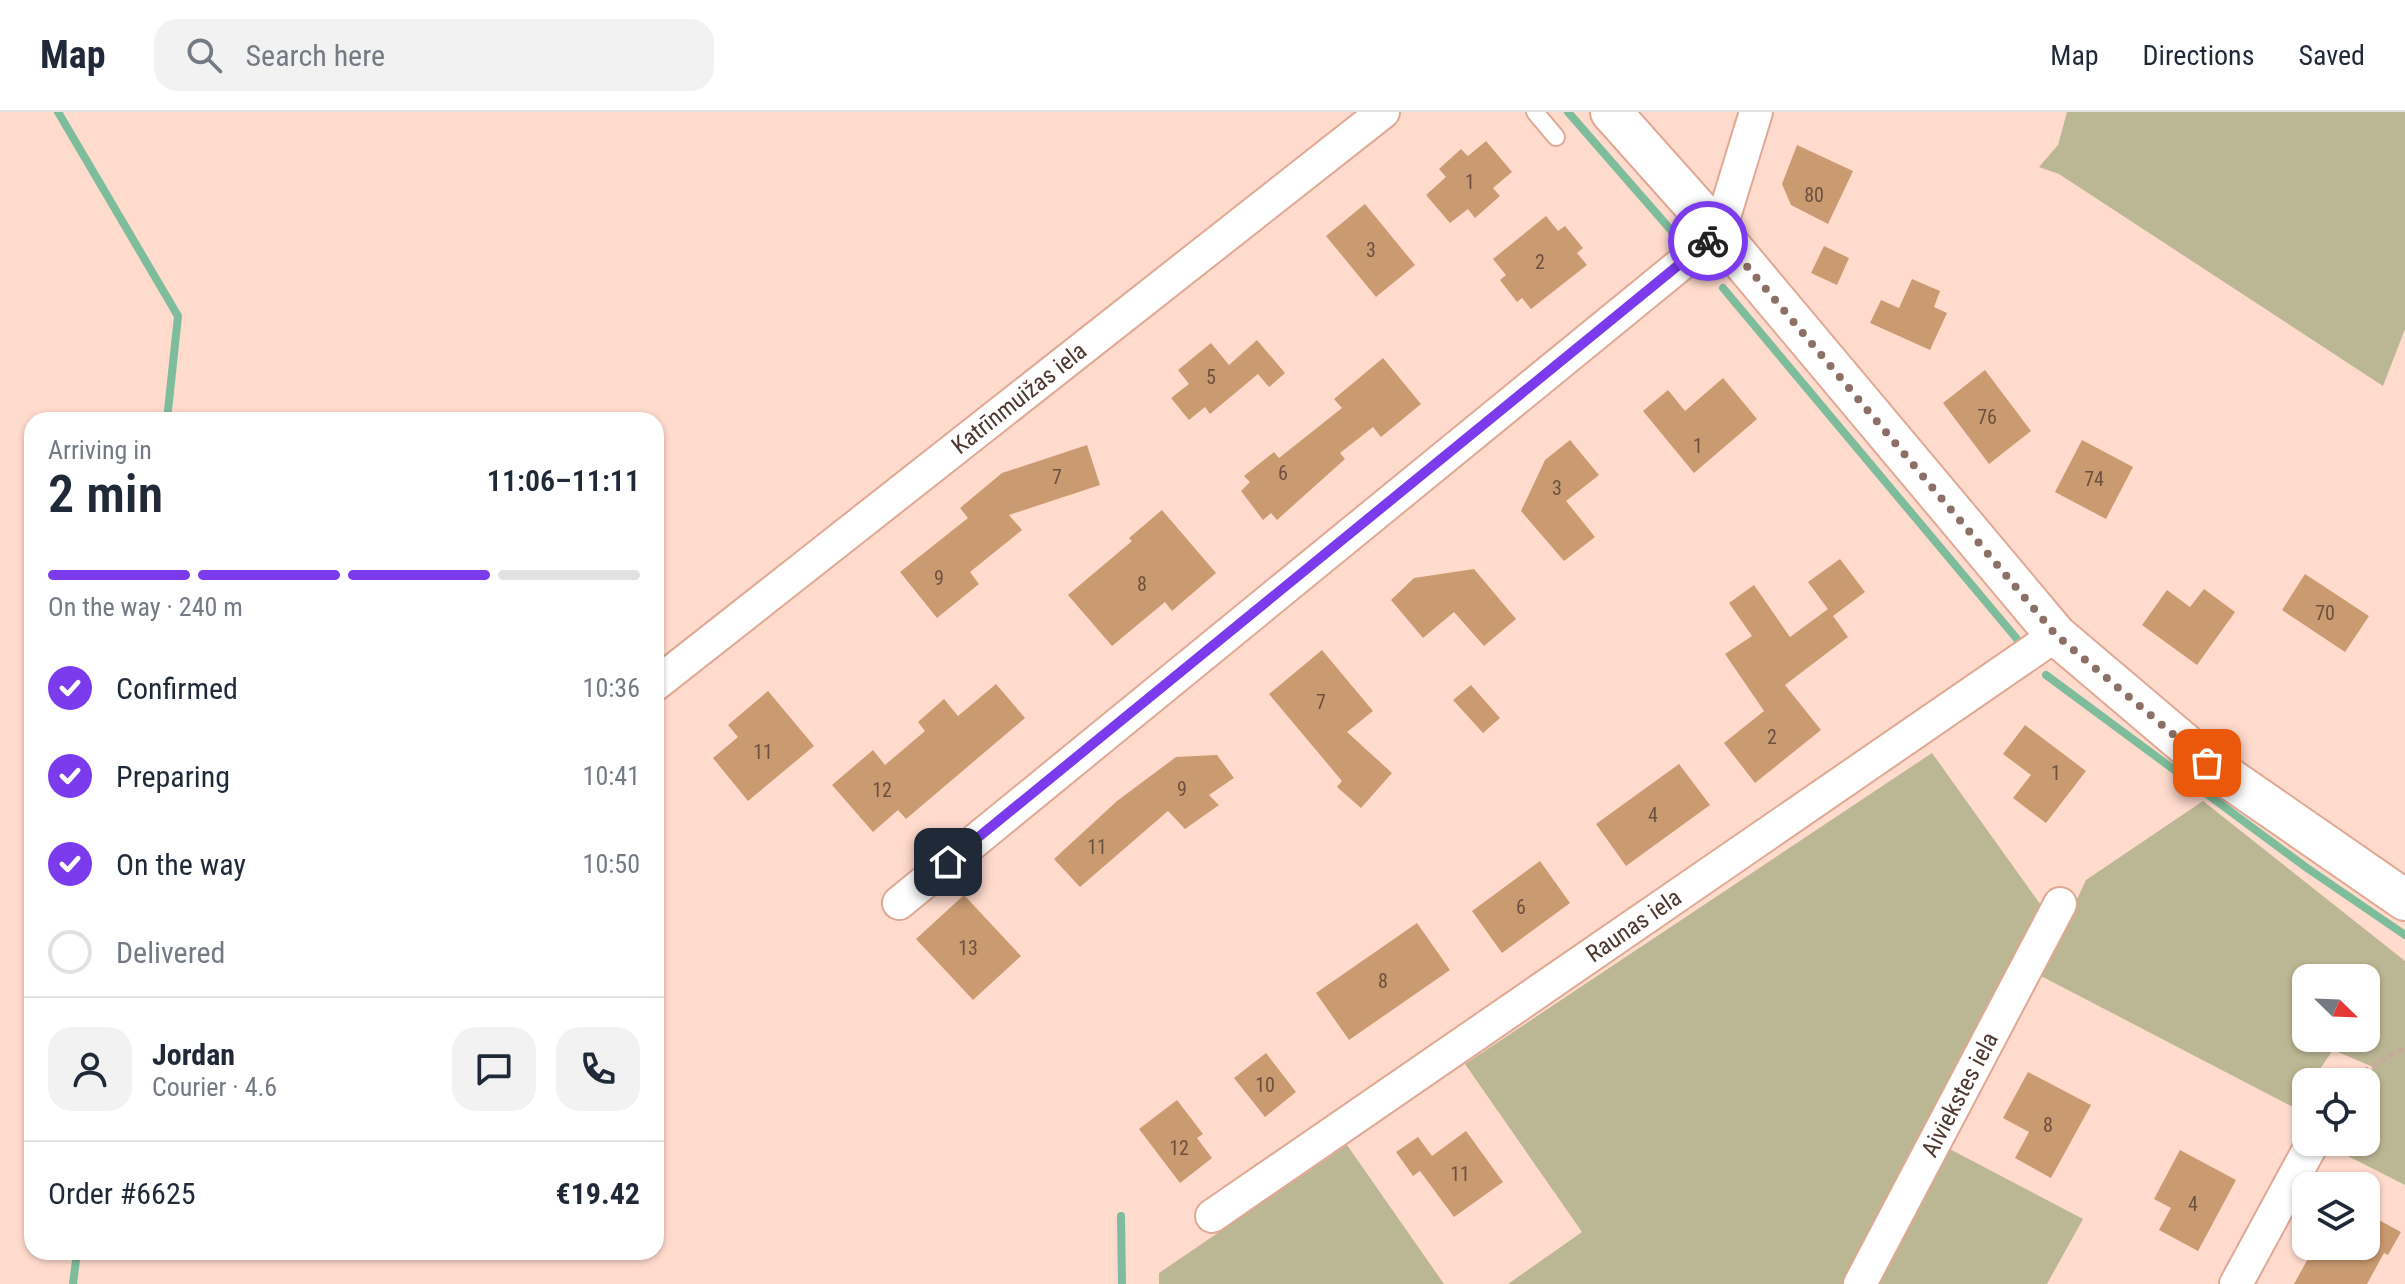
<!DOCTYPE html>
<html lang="en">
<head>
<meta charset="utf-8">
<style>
	body { margin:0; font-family:"Roboto Condensed",sans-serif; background:#f2f2f3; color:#1f2937; height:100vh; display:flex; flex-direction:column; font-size:30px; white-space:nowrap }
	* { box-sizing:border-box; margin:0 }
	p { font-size:26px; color:#747a83 }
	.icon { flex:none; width:44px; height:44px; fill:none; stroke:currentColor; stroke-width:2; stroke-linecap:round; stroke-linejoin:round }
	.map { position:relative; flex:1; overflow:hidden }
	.drawer { position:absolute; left:24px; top:300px; width:640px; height:848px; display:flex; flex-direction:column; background:#fff; border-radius:24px; box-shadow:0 2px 6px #0004 }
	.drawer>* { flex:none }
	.needle { width:52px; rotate:113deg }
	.fabs { position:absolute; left:2292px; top:852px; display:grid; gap:16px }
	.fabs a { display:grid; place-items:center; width:88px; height:88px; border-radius:16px; background:#fff; box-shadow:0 2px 6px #0004; font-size:40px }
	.pin { position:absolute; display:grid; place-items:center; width:68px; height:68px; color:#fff; margin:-34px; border-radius:16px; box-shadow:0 4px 12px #0006 }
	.courier { position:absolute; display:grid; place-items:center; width:80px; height:80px; margin:-40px; border:6px solid #7c3aed; border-radius:50%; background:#fff; color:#222; box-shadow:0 2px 10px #0007 }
	.summary em { font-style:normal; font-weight:600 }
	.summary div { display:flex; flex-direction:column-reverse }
	.summary { display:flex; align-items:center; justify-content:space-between; height:136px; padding:0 24px }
	h1 { font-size:52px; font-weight:600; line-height:60px }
	.bar { display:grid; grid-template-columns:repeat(4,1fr); gap:12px 8px; align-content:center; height:96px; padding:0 24px }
	.bar i { height:10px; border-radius:6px; background:#e0e1e3 }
	.bar .on { background:#7c3aed }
	.bar p { grid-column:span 4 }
	.line { display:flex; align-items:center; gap:20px; padding:0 24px; border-top:2px solid #e0e1e3 }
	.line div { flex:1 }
	.round { display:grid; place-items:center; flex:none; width:84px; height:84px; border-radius:24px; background:#f2f2f3 }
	ol { padding:0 24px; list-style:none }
	li { display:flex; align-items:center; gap:24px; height:88px }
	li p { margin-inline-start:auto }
	li .icon { padding:8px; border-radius:50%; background:#7c3aed; color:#fff; stroke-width:4 }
	li:last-child { color:#747a83 }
	li i { width:44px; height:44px; border:4px solid #e0e1e3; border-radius:50% }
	header { display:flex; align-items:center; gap:48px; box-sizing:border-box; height:112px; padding:0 40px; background:#fff; border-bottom:2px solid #e0e1e3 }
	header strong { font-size:38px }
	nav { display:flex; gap:44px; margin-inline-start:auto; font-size:28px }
	.search { width:560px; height:72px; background:#f2f2f3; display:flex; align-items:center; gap:20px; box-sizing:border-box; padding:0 28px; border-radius:24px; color:#747a83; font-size:30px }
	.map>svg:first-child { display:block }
	.green { fill:#bbb693; fill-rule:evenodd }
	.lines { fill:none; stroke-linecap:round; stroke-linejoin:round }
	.stream { stroke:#7ebd9c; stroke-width:8 }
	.building { fill:#ca9a71 }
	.service-casing { stroke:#e0a893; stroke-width:20 }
	.minor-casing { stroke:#e0a893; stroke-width:36 }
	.tertiary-casing { stroke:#e0a893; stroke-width:44 }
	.path { stroke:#c9a99d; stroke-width:5; stroke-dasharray:6 4; stroke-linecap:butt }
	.service { stroke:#fff; stroke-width:16 }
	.minor { stroke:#fff; stroke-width:32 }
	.tertiary { stroke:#fff; stroke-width:40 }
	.done { stroke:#8c7066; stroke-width:8; stroke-dasharray:0 14.4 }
	.route { stroke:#7c3aed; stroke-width:10 }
	.labels { text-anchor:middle; stroke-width:6; stroke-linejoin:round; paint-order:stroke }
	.number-label { font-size:20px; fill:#6d503f }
	.street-label { font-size:24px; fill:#4e372e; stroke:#ffdbce }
</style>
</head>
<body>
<header>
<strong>Map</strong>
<div class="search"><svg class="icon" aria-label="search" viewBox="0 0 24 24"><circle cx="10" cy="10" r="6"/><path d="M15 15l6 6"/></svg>Search here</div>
<nav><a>Map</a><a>Directions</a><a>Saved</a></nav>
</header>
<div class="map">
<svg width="2405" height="1172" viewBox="0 0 2405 1172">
	<rect width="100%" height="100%" fill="#ffdbce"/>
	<!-- green -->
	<path class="green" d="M2067 0H2405V217L2383 274 2059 62 2039 55 2058 33Z
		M1932 641 2043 796 1844 1172H1508L1582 1120 1465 952Z
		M2203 689 2405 849V1073L2332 1036 2335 1030H2366V971L2373 955 2333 938 2311 970H2306V977L2293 995 2041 864 2086 768ZM2306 866H2366V926H2306Z
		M1347 1033 1444 1172H1159V1161Z
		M1944 1034 2083 1107 2047 1172H1870Z"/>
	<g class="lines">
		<!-- stream -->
		<path class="stream" d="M58 0 178 204 167 308
			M1568 0 1677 125
			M1723 176 2017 527
			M2046 563 2307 756 2405 823
			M1121 1104 1122 1172
			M73 1172 77 1140"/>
	</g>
	<!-- building -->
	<path class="building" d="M1486 29 1512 60 1493 76 1500 84 1475 106 1468 97 1450 111 1426 83 1446 65 1439 57 1461 37 1468 44Z
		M1797 33 1853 59 1828 112 1791 93 1782 72Z
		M1365 92 1415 153 1376 185 1326 124Z
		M1546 104 1558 119 1565 114 1583 136 1577 141 1587 153 1531 197 1522 186 1517 190 1500 168 1506 163 1493 147Z
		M1824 134 1849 146 1837 173 1811 161Z
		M1912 167 1940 179 1934 195 1947 201 1930 238 1870 211 1881 188 1899 196Z
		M1257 228 1285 261 1269 275 1258 262 1210 302 1205 295 1189 308 1171 286 1189 272 1178 258 1211 231 1229 253Z
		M1383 246 1421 292 1381 325 1373 315 1340 341 1345 347 1277 408 1271 401 1263 408 1241 379 1250 370 1244 364 1274 340 1279 346 1342 296 1334 287Z
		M1985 258 2031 319 1989 352 1943 291Z
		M1723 266 1757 307 1694 361 1643 299 1668 278 1685 299Z
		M1570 328 1599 363 1566 389 1595 425 1564 449 1521 399 1545 348Z
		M2082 328 2133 355 2106 407 2055 380Z
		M1087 333 1100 373 1009 403 1022 418 970 460 979 472 937 506 900 460 968 406 960 396 1002 361Z
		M1162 398 1216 461 1172 499 1165 490 1112 534 1068 483 1132 429 1129 426Z
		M1840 447 1865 480 1833 504 1808 470Z
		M1474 457 1516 507 1484 534 1454 500 1423 526 1391 488 1414 466Z
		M2305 462 2369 504 2345 540 2282 498Z
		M1754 473 1790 525 1828 497 1848 525 1785 573 1821 618 1755 671 1724 631 1764 599 1725 542 1752 524 1729 491Z
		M2204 477 2235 500 2197 553 2142 513 2167 478 2190 495Z
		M1322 538 1373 599 1347 620 1392 661 1361 696 1337 675 1342 669 1269 582Z
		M996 572 1025 606 906 707 898 698 873 720 832 673 873 638 885 653 925 619 918 610 944 587 958 604Z
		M1471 573 1500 606 1483 621 1453 588Z
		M768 579 814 634 748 689 713 646 738 625 728 613Z
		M2025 613 2086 659 2046 711 2013 686 2031 663 2003 642Z
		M1217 643 1234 666 1209 683 1219 693 1185 717 1168 699 1080 775 1054 747 1117 689 1176 645Z
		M1679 652 1710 693 1626 754 1596 712Z
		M1540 749 1570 791 1502 841 1472 799Z
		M964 783 1021 844 973 888 916 827Z
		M1417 811 1450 858 1349 928 1316 881Z
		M1266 941 1296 980 1265 1005 1234 966Z
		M2028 960 2091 993 2051 1066 2015 1046 2029 1020 2003 1006Z
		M1177 988 1203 1022 1197 1026 1212 1046 1180 1071 1139 1017Z
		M1466 1019 1503 1070 1454 1105 1420 1059 1413 1064 1396 1040 1418 1025 1432 1044Z
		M2180 1038 2236 1068 2198 1139 2159 1118 2171 1096 2154 1087Z
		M2366 1101 2401 1120 2388 1143 2384 1141 2367 1172H2294L2315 1134H2366Z"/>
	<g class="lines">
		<defs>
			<path id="service" d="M1535 0 1556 25"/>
			<g id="minor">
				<path id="s1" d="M656 572 1383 0"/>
				<path d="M899 791 1719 121 1756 0"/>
				<path id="s2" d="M1212 1104 2056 523"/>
				<path id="s3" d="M1860 1172 2060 792"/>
				<path d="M2236 1172 2313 1030"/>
			</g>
			<path id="tertiary" d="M1611 0 1719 121 2056 523 2207 651 2405 788"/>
		</defs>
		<!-- service casing -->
		<use href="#service" class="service-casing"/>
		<!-- minor casing -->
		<use href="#minor" class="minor-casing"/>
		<!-- tertiary casing -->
		<use href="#tertiary" class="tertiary-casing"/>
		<!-- path -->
		<path class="path" d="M2346 970 2405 935"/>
		<!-- service -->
		<use href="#service" class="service"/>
		<!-- minor -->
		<use href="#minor" class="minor"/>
		<!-- tertiary -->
		<use href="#tertiary" class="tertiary"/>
	</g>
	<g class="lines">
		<!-- done -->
		<path class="done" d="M1708 129 1719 121 2056 523 2207 651"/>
		<!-- route -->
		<path class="route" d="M948 750 1708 129"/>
	</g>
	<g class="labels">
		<!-- number labels -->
		<g class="number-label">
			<text x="1470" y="77">1</text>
			<text x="1814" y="90">80</text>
			<text x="1371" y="145">3</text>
			<text x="1540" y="157">2</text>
			<text x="1211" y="272">5</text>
			<text x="1987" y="312">76</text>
			<text x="1698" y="341">1</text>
			<text x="1283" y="368">6</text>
			<text x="1057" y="372">7</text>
			<text x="2094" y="374">74</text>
			<text x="1557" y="383">3</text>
			<text x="939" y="473">9</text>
			<text x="1142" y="479">8</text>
			<text x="2325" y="508">70</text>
			<text x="1321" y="597">7</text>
			<text x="1772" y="632">2</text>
			<text x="763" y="647">11</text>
			<text x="2056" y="668">1</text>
			<text x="1182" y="684">9</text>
			<text x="882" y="685">12</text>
			<text x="1653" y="710">4</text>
			<text x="1097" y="742">11</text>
			<text x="1521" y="802">6</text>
			<text x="968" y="843">13</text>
			<text x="1383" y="876">8</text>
			<text x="1265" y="980">10</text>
			<text x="2048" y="1020">8</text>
			<text x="1179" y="1043">12</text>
			<text x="1460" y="1069">11</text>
			<text x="2193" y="1099">4</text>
		</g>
		<!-- street labels -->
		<g class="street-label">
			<text dy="8" stroke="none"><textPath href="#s1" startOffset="462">Katrīnmuižas iela</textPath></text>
			<text dy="8" stroke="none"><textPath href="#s2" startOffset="512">Raunas iela</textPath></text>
			<text dy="8" stroke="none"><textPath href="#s3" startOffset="214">Aiviekstes iela</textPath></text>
		</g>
	</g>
</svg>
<div class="fabs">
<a><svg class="needle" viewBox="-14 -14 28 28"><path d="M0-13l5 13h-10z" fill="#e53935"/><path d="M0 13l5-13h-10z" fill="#747a83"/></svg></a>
<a><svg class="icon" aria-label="locate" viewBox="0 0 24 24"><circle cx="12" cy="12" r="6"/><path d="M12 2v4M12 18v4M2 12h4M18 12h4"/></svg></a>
<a><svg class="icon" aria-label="layers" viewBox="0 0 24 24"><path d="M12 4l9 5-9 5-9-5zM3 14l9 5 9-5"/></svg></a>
</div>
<div class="pin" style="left:2207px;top:651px;background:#ea580c"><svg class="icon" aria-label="bag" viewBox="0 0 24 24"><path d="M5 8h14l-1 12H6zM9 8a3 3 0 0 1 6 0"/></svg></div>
<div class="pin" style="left:948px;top:750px;background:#1f2937"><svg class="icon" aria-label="home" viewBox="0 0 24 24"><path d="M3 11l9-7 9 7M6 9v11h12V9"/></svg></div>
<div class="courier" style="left:1708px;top:129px"><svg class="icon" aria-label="bike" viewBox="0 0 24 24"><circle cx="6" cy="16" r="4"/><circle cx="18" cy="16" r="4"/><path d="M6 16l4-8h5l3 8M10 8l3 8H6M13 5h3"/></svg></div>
<section class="drawer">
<div class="summary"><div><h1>2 min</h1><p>Arriving in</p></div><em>11:06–11:11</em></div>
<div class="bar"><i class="on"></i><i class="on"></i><i class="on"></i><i></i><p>On the way · 240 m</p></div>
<ol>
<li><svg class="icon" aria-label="check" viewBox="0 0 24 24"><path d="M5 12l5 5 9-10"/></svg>Confirmed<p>10:36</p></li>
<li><svg class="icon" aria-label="check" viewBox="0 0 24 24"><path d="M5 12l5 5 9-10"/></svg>Preparing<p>10:41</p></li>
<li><svg class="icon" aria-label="check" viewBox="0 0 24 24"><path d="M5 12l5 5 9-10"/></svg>On the way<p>10:50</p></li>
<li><i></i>Delivered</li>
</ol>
<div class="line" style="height:144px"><a class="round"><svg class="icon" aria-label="person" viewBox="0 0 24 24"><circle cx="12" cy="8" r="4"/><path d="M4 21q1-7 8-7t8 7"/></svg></a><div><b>Jordan</b><p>Courier · 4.6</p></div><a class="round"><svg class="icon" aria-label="chat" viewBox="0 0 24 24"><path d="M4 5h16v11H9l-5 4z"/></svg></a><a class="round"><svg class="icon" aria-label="phone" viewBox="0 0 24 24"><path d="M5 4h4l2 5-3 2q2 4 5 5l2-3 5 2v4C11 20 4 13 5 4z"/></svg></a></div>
<div class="line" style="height:104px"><div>Order #6625</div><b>€19.42</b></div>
</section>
</div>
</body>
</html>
